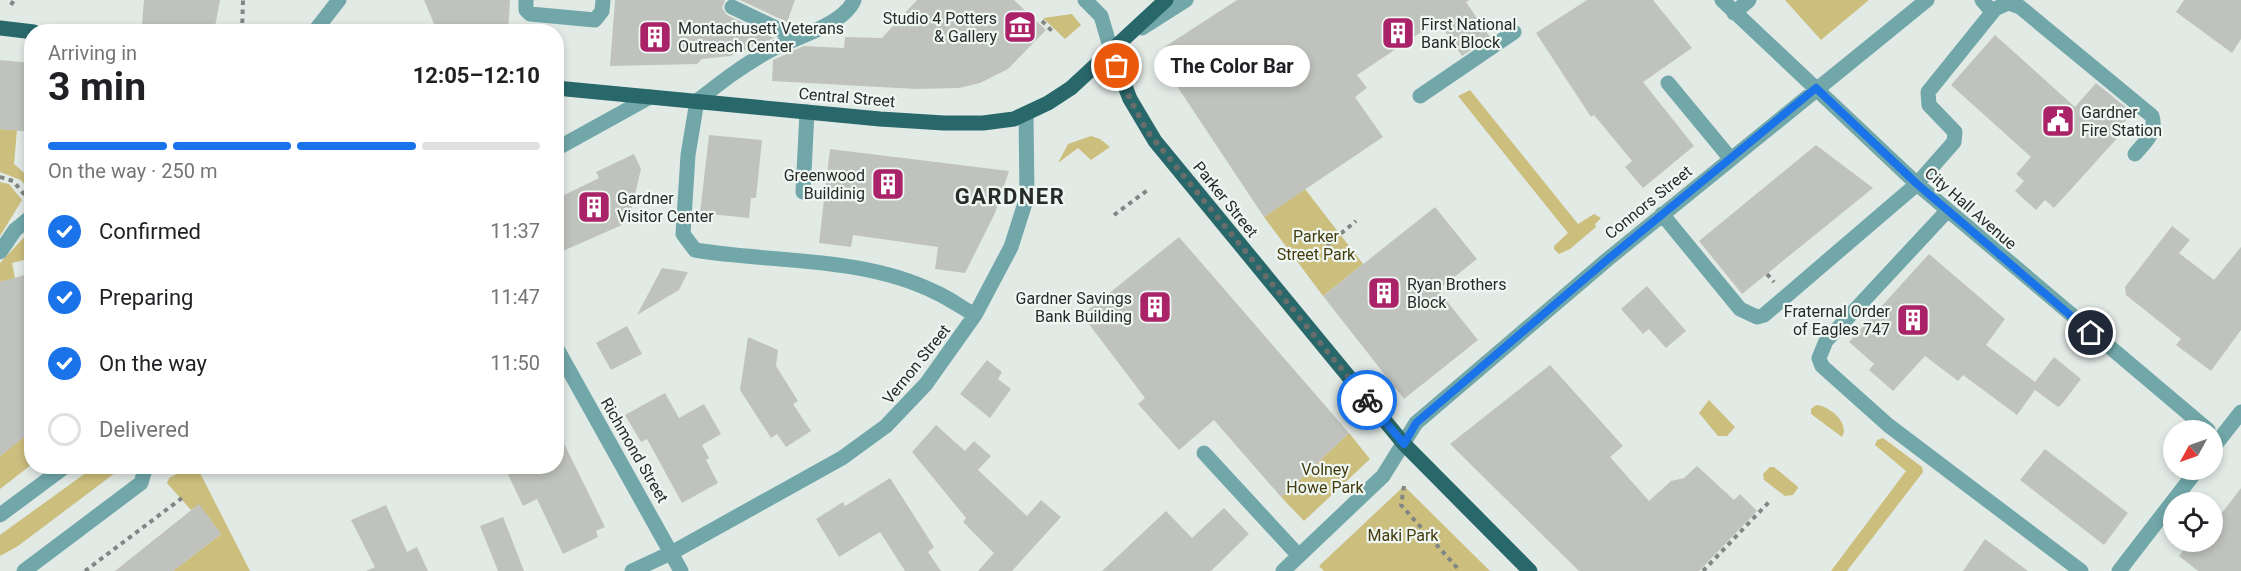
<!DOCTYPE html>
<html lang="en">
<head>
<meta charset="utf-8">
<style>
	body { margin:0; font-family:Roboto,sans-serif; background:#f2f2f2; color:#202124; height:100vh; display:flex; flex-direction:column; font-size:22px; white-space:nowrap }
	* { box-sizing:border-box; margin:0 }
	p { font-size:20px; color:#757577 }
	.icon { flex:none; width:33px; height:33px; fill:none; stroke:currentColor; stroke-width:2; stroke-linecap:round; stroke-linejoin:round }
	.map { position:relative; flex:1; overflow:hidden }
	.details { position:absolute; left:24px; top:24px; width:540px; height:450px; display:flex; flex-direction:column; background:#fff; border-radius:24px; box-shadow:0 3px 9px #0003 }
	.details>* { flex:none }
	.needle { width:39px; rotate:230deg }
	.controls { position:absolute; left:2163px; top:420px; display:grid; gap:12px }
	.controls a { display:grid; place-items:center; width:60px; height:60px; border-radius:50%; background:#fff; box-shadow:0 3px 9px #0003; font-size:30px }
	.pin { position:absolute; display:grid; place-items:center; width:51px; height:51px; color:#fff; margin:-26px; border:3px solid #fff; border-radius:50%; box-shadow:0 2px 6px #0007 }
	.courier { position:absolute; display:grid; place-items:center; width:60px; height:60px; margin:-30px; border:4px solid #1a73e8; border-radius:50%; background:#fff; color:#222; box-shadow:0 2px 8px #0007 }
	.bubble { position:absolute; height:42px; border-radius:21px; background:#fff; box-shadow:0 3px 9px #0003; font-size:20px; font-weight:700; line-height:42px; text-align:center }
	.head em { font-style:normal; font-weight:700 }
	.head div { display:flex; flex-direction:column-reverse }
	.head { display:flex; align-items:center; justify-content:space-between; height:102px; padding:0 24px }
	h1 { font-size:39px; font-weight:700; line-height:45px }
	.bar { display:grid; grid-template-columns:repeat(4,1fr); gap:9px 6px; align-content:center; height:72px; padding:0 24px }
	.bar i { height:8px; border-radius:4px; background:#e0e0e0 }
	.bar .active { background:#1a73e8 }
	.bar p { grid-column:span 4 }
	ol { padding:0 24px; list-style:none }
	li { display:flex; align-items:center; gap:18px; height:66px }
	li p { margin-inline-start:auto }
	li .icon { padding:6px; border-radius:50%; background:#1a73e8; color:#fff; stroke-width:4 }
	li:last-child { color:#757577 }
	li i { width:33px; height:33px; border:3px solid #e0e0e0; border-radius:50% }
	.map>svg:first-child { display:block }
	.green { fill:#ccbe7d }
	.building { fill:#c0c3bd }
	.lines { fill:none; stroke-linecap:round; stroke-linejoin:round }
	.path { stroke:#808683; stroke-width:4; stroke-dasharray:4.5 4.5; stroke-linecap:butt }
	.minor { stroke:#71a7a9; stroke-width:15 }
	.major { stroke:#28686b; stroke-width:15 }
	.done { stroke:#696e6c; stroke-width:6; stroke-dasharray:0 10.8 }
	.route { stroke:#1a73e8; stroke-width:8 }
	.labels { text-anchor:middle; stroke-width:4.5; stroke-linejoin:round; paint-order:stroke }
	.poi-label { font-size:16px; fill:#282b2a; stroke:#eff7f3; text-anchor:start }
	.street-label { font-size:16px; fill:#282b2a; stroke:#eff7f3 }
	.park-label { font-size:16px; fill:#453c0f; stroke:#eff7f3 }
	.district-label { font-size:22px; font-weight:bold; letter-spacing:1.5px; fill:#282b2a; stroke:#eff7f3 }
</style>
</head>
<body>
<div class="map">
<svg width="2241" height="571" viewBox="0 0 2241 571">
	<rect width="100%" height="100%" fill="#e2eae6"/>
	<!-- green -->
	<path class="green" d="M1785 0H1869L1821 40Z
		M1072 14 1081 25 1065 39 1043 18Z
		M1470 90 1578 224 1594 214 1601 218 1595 224 1596 227 1570 249 1559 254 1554 249V246L1568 233 1458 96Z
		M0 129 17 130 14 164 31 179V193L21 180 0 172Z
		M1091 136 1100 139 1110 147 1091 160 1078 148 1058 163 1068 144Z
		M0 182 9 184 22 200 0 236Z
		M1305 189 1363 264 1323 296 1264 217Z
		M31 230V258L12 263 15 278 0 282V263Z
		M1709 400 1735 427 1727 436H1718L1699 413Z
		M1816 405C1830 406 1850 423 1842 437L1811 414V409Z
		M31 431V465L0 489V456Z
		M1349 433 1370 459 1304 521 1281 497Z
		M1883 438 1922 467 1923 472 1847 571H1831L1906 471 1875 445 1877 440Z
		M94 467H123L18 546 0 556V535Z
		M185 467H197L250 571H173L221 534 199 505 191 510 167 483 169 478 186 469Z
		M1770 467H1774L1797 486 1798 488 1793 495 1785 496 1764 480 1763 474Z
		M1404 486 1490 571H1324L1319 566Z"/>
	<!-- building -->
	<path class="building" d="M144 0H220L214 32 142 24Z
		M424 0H510L508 32 437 31Z
		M615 0H725L722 8 727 15 774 38 730 56 702 59 697 64 610 66Z
		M740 0H795L787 22Z
		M917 0H1014L1046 30 1008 69 980 83 959 88 916 89 772 81 773 60 804 46 844 48 845 37 882 38Z
		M1237 0H1470L1466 2 1490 37 1462 56 1438 21 1357 75 1367 88 1355 97 1383 137 1264 217 1159 59 1166 46Z
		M1587 0H1653L1692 48 1643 82 1694 146 1643 188 1625 167 1632 161 1594 115 1591 117 1536 33Z
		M2184 0H2241V39L2232 53 2176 12Z
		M1995 35 2075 107 2096 83 2133 113 2116 131 2121 134 2054 208 2045 200 2036 210 2015 191 2024 181 2016 174 2031 157 1951 85Z
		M0 60 32 63V132L0 129Z
		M709 135 762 140 756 198H751L749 218 700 213Z
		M1816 145 1873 188 1742 294 1699 241Z
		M830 149 1009 171 995 213 965 273 935 269 938 247 853 235 851 247 819 243Z
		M634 154 641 169 630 215 620 220 622 225 556 254V199L599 178 596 172Z
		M1435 207 1477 259 1438 290 1478 340 1404 399 1323 296Z
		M2172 226 2190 240 2179 253 2214 280 2241 247V330L2211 371 2176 345 2181 339 2126 295 2125 287Z
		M1179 237 1349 433 1281 497 1214 420 1179 450 1138 404 1145 398 1082 315Z
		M1929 254 2005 319 1986 345 2035 382 2054 357 2081 379 2062 404 2058 407 2035 390 2017 415 1963 375 1958 381 1925 356 1893 391 1869 370 1874 364 1849 342Z
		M662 268 688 272 679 290 637 315Z
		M32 273V431L0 456V282Z
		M1647 286 1686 331 1666 348 1649 329 1643 334 1621 309Z
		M627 326 642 354 611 370 596 343Z
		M748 337 778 350 776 366 798 401 793 404 811 431 786 447 777 434 771 438 740 390Z
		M987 360 1002 372 998 379 1011 389 990 418 960 394Z
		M1550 365 1623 446 1610 457 1649 501 1671 481 1684 478 1697 466 1734 500 1740 494 1757 511 1699 571H1579L1450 444Z
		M665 393 679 418 704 404 721 434 702 445 709 458 706 460 718 483 682 503 647 439 641 442 625 415Z
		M936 425 965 451 974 441 991 456 978 470 1027 516 1041 500 1061 517 1012 571H978L994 553 963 522 966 518 912 452Z
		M556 427 605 527 596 531 598 537 563 554 537 499 523 506 504 466H556Z
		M2045 449 2128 513 2104 545 2020 480Z
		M890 478 934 547 928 552 941 571H905L880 532 839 557 816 519 843 502 845 506Z
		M2241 488V571H2198L2179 556 2190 542H2212V526Z
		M199 504 221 534 173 571H115Z
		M386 505 407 552 417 547 428 571H366L375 567 351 520Z
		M1224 508 1249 534 1211 571H1102L1166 511 1192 538Z
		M503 517 524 571H498L480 526Z
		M1985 539 2028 571H1963Z"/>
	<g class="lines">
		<!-- path -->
		<path class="path" d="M11 5 14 0
			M1042 21 1052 31
			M242 32 243 0
			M0 177 13 181 28 199
			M1114 215 1149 189
			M1327 245 1356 221
			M1767 274 1774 282
			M1404 486 1401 505 1460 571
			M85 571 182 498
			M1703 571 1770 501"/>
		<!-- minor -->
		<path class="minor" d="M526 0V10L530 14 595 20 602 11 603 0
			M854 0C843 26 792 38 769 51 743 65 720 83 697 101L688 155 683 234 695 250C774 263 861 256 935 292 949 298 962 308 975 315
			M1085 0 1101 16 1111 50 1120 43
			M1722 0 1917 184 2208 430
			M1982 0 1992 12
			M732 7 797 38
			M1734 13 1749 0
			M1142 28 1186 0
			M314 32 339 0
			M1668 83 1730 158
			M1420 96 1514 32
			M556 149 650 97
			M803 192 807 112
			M1947 211 1826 341 1819 358 1822 366 1888 425 2081 571
			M1662 214 1740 309 1757 317 1764 315 1917 184 1954 142 1955 132 1929 105 1928 92 1995 9 2008 3 2020 7 2152 116C2157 133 2145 142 2135 154
			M0 252 15 230 32 216
			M556 347 681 571
			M2212 449 2241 412
			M1204 453 1299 556
			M0 515 66 466
			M24 571 141 483 146 466
			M632 571 673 552 842 458 886 426 926 384 975 315 1011 247 1027 197 1026 114
			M1283 571 1383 476 1416 423 1608 259 1927 0
			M2119 571 2197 470"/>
		<!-- major -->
		<path class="major" d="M0 28 34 32
			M1111 50 1130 99 1155 141 1404 444 1530 571
			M556 88 880 119 944 123H983L1014 119 1048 103 1071 88 1166 0"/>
	</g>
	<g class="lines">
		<!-- done -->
		<path class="done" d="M1117 66 1130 99 1147 131 1367 400"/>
		<!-- route -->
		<path class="route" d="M1367 400 1404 444 1416 423 1608 259 1816 88 1917 184 2091 333"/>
	</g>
	<!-- icons -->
	<defs>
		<symbol id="museum-square" viewBox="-11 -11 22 22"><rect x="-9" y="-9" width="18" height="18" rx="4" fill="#aa2267" stroke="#eff7f3"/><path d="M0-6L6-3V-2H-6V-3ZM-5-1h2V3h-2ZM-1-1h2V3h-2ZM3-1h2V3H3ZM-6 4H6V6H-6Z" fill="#fff"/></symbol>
		<symbol id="building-square" viewBox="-11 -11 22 22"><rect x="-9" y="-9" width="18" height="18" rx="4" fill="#aa2267" stroke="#eff7f3"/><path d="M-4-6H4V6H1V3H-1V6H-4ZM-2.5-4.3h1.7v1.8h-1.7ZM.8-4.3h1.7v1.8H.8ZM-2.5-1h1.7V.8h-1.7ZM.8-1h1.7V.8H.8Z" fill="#fff"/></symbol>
		<symbol id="civic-square" viewBox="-11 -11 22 22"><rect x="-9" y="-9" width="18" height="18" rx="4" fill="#aa2267" stroke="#eff7f3"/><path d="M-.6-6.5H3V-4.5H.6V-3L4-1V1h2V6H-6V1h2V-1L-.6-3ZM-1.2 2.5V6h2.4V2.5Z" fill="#fff"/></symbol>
	</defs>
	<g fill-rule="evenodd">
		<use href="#museum-square" x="1001" y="8" width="38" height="38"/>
		<use href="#building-square" x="1379" y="14" width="38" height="38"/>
		<use href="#building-square" x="636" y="18" width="38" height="38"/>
		<use href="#civic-square" x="2039" y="102" width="38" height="38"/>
		<use href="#building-square" x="869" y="165" width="38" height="38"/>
		<use href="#building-square" x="575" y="188" width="38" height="38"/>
		<use href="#building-square" x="1365" y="274" width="38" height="38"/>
		<use href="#building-square" x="1136" y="288" width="38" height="38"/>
		<use href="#building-square" x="1894" y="301" width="38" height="38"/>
	</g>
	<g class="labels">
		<!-- poi labels -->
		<g class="poi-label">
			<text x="997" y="24" text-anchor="end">Studio 4 Potters<tspan x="997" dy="18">&amp; Gallery</tspan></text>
			<text x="1421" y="30">First National<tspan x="1421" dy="18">Bank Block</tspan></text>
			<text x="678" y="34">Montachusett Veterans<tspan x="678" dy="18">Outreach Center</tspan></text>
			<text x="2081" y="118">Gardner<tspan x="2081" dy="18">Fire Station</tspan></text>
			<text x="865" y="181" text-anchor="end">Greenwood<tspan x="865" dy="18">Buildinig</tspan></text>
			<text x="617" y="204">Gardner<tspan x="617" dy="18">Visitor Center</tspan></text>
			<text x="1407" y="290">Ryan Brothers<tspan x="1407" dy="18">Block</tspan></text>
			<text x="1132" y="304" text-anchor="end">Gardner Savings<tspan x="1132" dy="18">Bank Building</tspan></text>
			<text x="1890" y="317" text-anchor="end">Fraternal Order<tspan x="1890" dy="18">of Eagles 747</tspan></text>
		</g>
		<!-- street labels -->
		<g class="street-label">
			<text transform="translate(847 97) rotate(5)" y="6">Central Street</text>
			<text transform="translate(1226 199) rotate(51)" y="6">Parker Street</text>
			<text transform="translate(1648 202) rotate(-39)" y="6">Connors Street</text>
			<text transform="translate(1971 208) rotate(41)" y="6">City Hall Avenue</text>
			<text transform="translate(916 364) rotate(-51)" y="6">Vernon Street</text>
			<text transform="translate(635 450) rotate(60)" y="6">Richmond Street</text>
		</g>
		<!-- park labels -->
		<g class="park-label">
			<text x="1316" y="242">Parker<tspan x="1316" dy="18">Street Park</tspan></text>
			<text x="1325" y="475">Volney<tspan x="1325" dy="18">Howe Park</tspan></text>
			<text x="1403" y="541">Maki Park</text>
		</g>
		<!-- district labels -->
		<g class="district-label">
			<text x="1010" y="204">GARDNER</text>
		</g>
	</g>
</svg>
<div class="controls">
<a><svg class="needle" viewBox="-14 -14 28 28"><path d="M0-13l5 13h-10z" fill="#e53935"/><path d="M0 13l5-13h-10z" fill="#757577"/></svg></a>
<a><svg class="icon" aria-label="locate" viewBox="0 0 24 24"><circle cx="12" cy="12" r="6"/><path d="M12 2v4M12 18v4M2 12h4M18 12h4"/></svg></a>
</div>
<div class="pin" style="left:1117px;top:66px;background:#ea580c"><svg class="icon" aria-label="bag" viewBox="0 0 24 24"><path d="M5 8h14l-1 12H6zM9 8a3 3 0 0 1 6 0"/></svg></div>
<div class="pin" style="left:2091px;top:333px;background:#1f2937"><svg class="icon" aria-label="home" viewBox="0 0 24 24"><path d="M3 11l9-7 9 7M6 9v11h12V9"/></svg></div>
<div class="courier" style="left:1367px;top:400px"><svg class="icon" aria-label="bike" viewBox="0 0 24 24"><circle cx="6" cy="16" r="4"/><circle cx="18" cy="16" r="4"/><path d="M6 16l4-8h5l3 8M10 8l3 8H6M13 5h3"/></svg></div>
<div class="bubble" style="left:1154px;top:45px;width:156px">The Color Bar</div>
<section class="details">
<div class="head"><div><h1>3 min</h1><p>Arriving in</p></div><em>12:05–12:10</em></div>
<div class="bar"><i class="active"></i><i class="active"></i><i class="active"></i><i></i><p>On the way · 250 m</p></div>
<ol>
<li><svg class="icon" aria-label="check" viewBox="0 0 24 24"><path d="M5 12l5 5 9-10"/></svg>Confirmed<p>11:37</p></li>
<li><svg class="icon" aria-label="check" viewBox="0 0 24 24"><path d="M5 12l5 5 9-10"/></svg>Preparing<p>11:47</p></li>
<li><svg class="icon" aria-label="check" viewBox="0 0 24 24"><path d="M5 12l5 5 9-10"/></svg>On the way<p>11:50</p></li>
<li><i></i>Delivered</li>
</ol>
</section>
</div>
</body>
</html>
